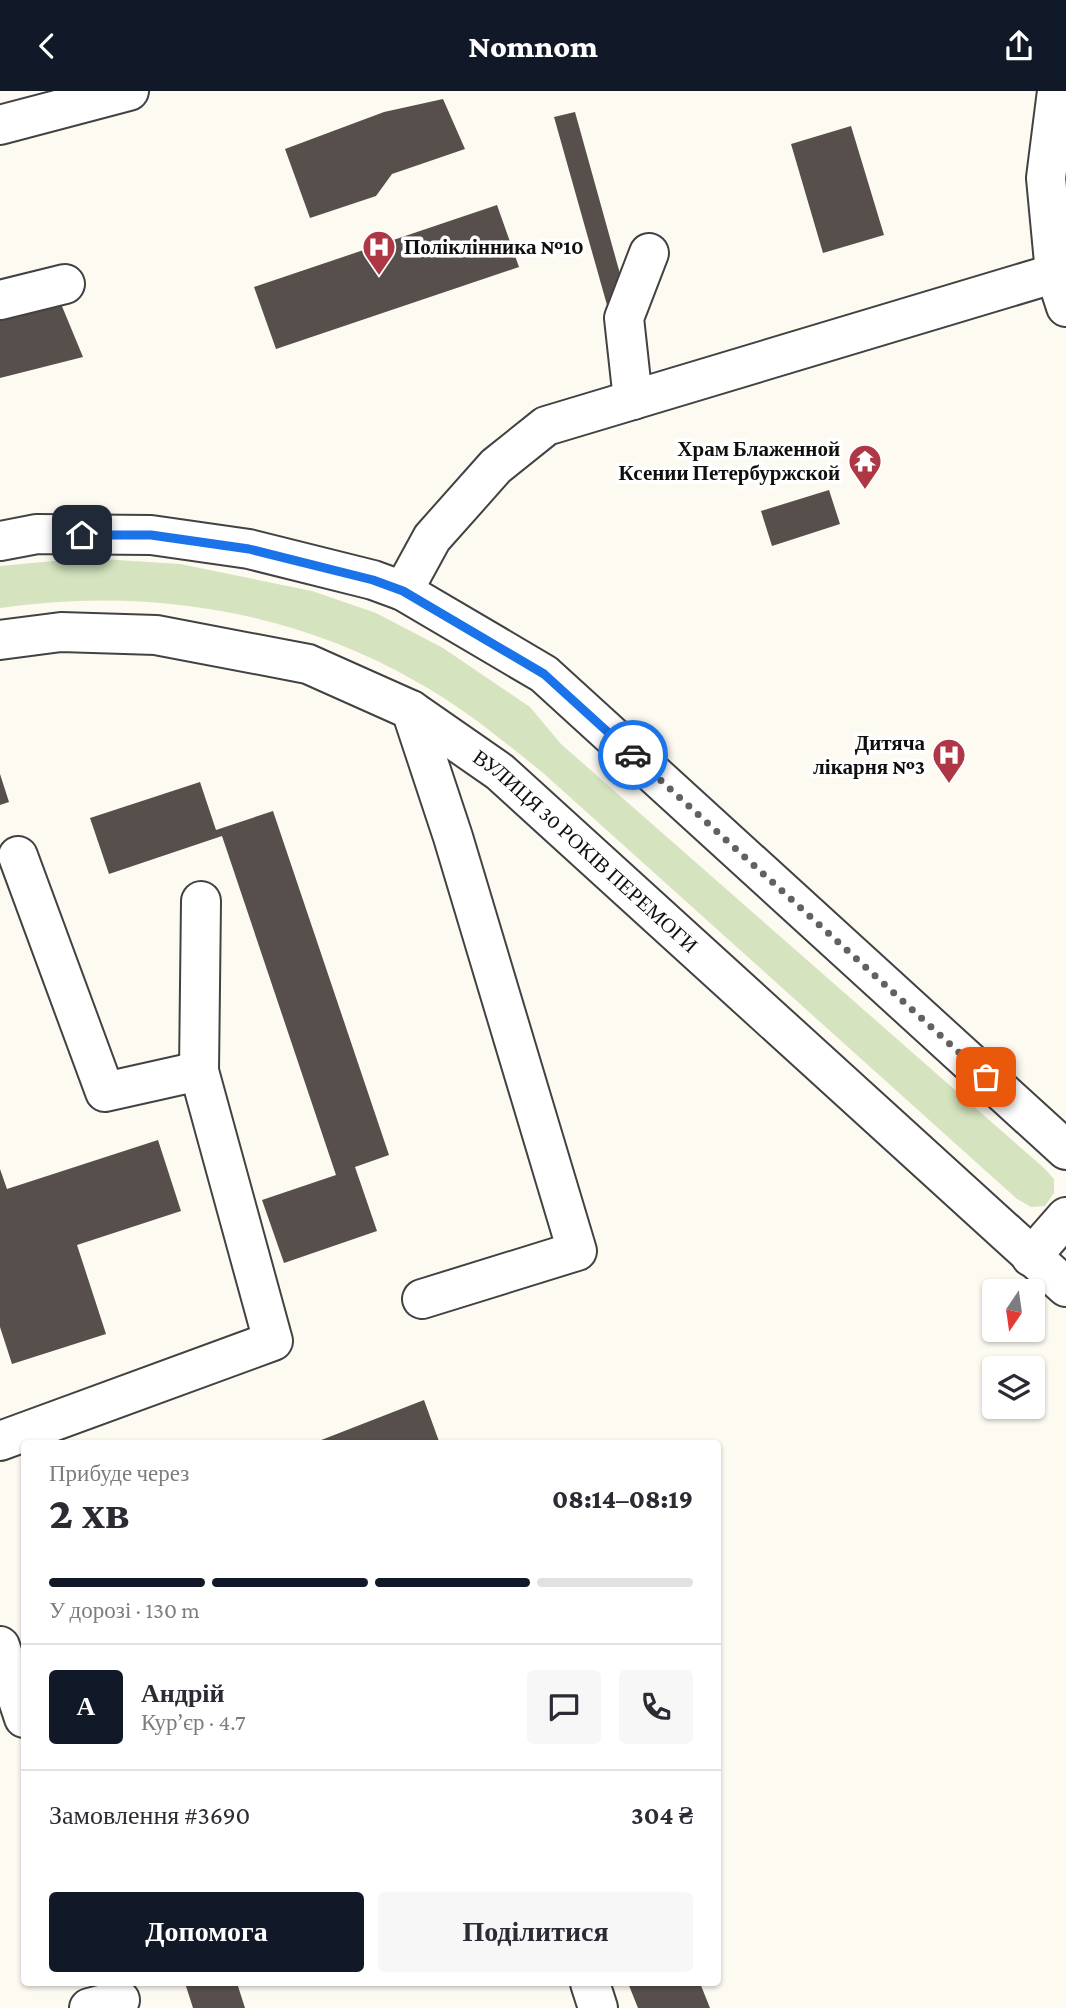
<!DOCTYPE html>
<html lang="uk">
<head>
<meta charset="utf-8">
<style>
	body { margin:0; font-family:"Crimson Pro",serif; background:#f7f7f7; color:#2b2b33; height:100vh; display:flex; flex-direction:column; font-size:26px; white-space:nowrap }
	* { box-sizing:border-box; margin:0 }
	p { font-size:23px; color:#7c7c81 }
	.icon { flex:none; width:38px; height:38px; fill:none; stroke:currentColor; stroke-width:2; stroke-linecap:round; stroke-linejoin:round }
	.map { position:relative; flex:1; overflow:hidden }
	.sheet { position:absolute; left:21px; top:1349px; width:700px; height:546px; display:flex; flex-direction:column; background:#fff; border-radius:7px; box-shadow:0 2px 5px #0004 }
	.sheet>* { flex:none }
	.needle { width:46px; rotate:193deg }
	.tools { position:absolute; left:982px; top:1188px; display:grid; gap:14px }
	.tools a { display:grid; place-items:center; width:63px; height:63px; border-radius:7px; background:#fff; box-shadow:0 2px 5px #0004; font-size:35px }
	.pin { position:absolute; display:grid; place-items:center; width:60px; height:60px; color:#fff; margin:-30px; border-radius:14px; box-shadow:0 4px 10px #0006 }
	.courier { position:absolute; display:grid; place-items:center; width:70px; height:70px; margin:-35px; border:5px solid #1a73e8; border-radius:50%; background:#fff; color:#222; box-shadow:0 2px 9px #0007 }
	.overview em { font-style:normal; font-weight:800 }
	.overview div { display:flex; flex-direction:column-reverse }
	.overview { display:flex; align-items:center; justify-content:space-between; height:119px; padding:0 28px }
	h1 { font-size:46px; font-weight:800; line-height:52px }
	.bar { display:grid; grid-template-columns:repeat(4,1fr); gap:10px 7px; align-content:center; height:84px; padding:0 28px }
	.bar i { height:9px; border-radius:5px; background:#e1e1e2 }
	.bar .current { background:#111827 }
	.bar p { grid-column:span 4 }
	.line { display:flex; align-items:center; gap:18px; padding:0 28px; border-top:2px solid #e1e1e2 }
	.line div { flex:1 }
	.round { display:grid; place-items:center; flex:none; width:74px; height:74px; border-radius:7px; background:#f7f7f7 }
	.action { display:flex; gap:14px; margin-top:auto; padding:14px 28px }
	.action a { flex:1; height:80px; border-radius:7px; background:#111827; color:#fff; font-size:28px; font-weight:800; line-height:80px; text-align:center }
	.action a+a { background:#f7f7f7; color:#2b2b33 }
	header { display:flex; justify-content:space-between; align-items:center; height:91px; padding:0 28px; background:#111827; color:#fff; font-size:32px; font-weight:800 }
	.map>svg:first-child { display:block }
	.green { fill:#d5e4bf }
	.building { fill:#564f4c }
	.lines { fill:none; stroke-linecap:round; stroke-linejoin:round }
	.minor-casing { stroke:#424242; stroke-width:42 }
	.minor { stroke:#fff; stroke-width:38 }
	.done { stroke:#62615e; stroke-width:7; stroke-dasharray:0 12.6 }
	.route { stroke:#1a73e8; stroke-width:9 }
	.labels { text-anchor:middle; stroke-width:7; stroke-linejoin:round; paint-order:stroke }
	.poi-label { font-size:21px; font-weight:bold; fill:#0f0f0f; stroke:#fff; text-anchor:end }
	.street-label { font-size:21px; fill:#0f0f0f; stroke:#fff }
</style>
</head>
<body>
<header><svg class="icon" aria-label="back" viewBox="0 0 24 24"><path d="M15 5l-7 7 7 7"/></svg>Nomnom<svg class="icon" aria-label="share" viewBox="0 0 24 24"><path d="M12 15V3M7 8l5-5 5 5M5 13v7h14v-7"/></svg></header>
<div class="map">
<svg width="1066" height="1917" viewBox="0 0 1066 1917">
	<rect width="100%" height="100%" fill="#fdfaf2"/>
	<!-- green -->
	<path class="green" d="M86 467 180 473 312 500 376 522 443 557 530 616 561 653 1044 1077 1054 1088V1102L1045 1115 1031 1116 1017 1108 542 681C502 649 462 616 417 591 291 518 142 496 0 517V475Z"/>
	<!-- building -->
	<path class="building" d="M443 8 465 58 392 83 376 105 310 127 285 58 384 21Z
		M575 21 627 208 607 214 554 26Z
		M851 35 884 144 823 162 791 53Z
		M497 114 519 176 276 258 254 196Z
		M59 208 83 266 0 287V224Z
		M829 399 840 433 772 455 761 420Z
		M0 683 9 711 0 714Z
		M200 691 216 739 273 720 389 1064 355 1076 377 1140 284 1172 262 1109 336 1084 222 745 109 783 90 727Z
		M158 1049 181 1120 77 1154 106 1243 12 1273 0 1236V1078L7 1098Z
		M424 1309 440 1353H311Z
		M185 1892H237L245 1917H193Z
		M628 1892H700L710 1917H638Z"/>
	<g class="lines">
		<defs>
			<g id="minor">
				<path d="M1057 0 1046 87 1055 182 1066 216"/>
				<path d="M0 34 129 0"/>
				<path d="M0 209 65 193"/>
				<path d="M633 309 624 227 649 162"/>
				<path d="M0 450 37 443 151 444 249 458 373 489 403 500 544 583 1066 1059"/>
				<path d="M403 500 432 447 496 375 546 335 1066 179"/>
				<path id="s1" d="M0 549 61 541 156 544 308 573 411 619 500 681 1066 1196"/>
				<path d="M411 619 453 746 577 1160 422 1208"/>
				<path d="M199 980 201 810"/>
				<path d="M1031 1166 1066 1126"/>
				<path d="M0 1350 273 1250 199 980 105 1001 18 765"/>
				<path d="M0 1555 24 1627"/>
				<path d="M590 1892 598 1917"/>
				<path d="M89 1917 120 1909"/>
			</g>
		</defs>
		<!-- minor casing -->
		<use href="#minor" class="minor-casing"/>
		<!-- minor -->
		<use href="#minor" class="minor"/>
	</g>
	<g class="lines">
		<!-- done -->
		<path class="done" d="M633 664 986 986"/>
		<!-- route -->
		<path class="route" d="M82 444H151L249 458 373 489 403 500 544 583 633 664"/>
	</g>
	<!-- icons -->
	<defs>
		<symbol id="hospital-pin" viewBox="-11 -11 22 30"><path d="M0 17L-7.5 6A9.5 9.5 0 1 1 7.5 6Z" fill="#ae3746" stroke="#fff"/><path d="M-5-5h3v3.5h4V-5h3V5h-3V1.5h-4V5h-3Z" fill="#fff"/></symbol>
		<symbol id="temple-pin" viewBox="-11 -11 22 30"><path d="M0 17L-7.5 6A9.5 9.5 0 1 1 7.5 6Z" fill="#ae3746" stroke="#fff"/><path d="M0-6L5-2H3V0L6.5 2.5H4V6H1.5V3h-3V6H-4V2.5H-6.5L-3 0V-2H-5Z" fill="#fff"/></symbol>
	</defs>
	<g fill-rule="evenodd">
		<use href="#hospital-pin" x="360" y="137" width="38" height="52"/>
		<use href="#temple-pin" x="846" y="351" width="38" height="52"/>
		<use href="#hospital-pin" x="930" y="645" width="38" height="52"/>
	</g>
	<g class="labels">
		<!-- poi labels -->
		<g class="poi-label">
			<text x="404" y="163" text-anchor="start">Поліклінника №10</text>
			<text x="840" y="365">Храм Блаженной<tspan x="840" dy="24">Ксении Петербуржской</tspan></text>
			<text x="925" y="659">Дитяча<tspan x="925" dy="24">лікарня №3</tspan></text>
		</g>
		<!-- street labels -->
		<g class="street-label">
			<text dy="7" stroke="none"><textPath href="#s1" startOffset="649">ВУЛИЦЯ 30 РОКІВ ПЕРЕМОГИ</textPath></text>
		</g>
	</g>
</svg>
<div class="tools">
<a><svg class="needle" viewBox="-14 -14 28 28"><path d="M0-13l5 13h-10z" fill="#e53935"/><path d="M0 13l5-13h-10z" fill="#7c7c81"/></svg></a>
<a><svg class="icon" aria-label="layers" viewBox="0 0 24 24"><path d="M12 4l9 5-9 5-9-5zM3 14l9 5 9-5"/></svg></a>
</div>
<div class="pin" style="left:986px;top:986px;background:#ea580c"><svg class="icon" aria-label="bag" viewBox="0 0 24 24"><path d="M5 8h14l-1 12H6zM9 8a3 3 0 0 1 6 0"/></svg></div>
<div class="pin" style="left:82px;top:444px;background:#1f2937"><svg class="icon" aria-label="home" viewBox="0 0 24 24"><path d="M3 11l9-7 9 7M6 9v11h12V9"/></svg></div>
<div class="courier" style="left:633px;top:664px"><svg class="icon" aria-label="car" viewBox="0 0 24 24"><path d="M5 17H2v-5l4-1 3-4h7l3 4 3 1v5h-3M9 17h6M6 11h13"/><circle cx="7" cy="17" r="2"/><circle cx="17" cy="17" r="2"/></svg></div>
<section class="sheet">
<div class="overview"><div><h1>2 хв</h1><p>Прибуде через</p></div><em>08:14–08:19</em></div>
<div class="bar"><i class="current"></i><i class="current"></i><i class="current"></i><i></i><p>У дорозі · 130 m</p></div>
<div class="line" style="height:126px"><b class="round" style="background:#111827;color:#fff">А</b><div><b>Андрій</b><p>Кур’єр · 4.7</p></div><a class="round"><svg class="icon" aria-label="chat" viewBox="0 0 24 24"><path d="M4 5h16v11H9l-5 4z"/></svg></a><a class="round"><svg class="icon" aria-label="phone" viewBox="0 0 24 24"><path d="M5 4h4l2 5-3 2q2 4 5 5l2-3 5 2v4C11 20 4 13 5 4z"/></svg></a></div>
<div class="line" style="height:91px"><div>Замовлення #3690</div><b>304 ₴</b></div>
<div class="action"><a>Допомога</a><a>Поділитися</a></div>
</section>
</div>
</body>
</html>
